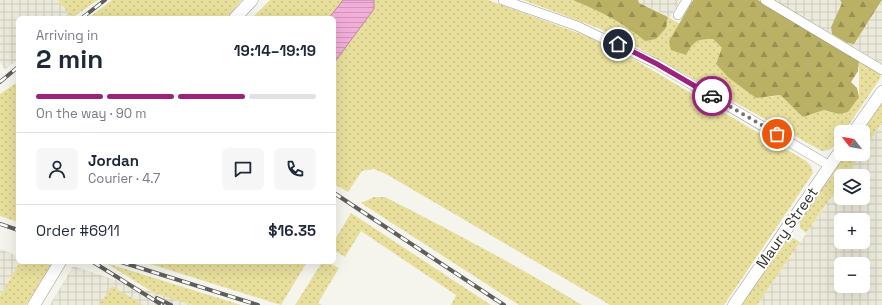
<!DOCTYPE html>
<html lang="en">
<head>
<meta charset="utf-8">
<style>
	body { margin:0; font-family:"Space Grotesk",sans-serif; background:#f6f6f7; color:#1f2937; height:100vh; display:flex; flex-direction:column; font-size:15px; white-space:nowrap }
	* { box-sizing:border-box; margin:0 }
	p { font-size:13px; color:#747a83 }
	.icon { flex:none; width:22px; height:22px; fill:none; stroke:currentColor; stroke-width:2; stroke-linecap:round; stroke-linejoin:round }
	.map { position:relative; flex:1; overflow:hidden }
	.drawer { position:absolute; left:16px; top:16px; width:320px; height:248px; display:flex; flex-direction:column; background:#fff; border-radius:6px; box-shadow:0 4px 16px #0002 }
	.drawer>* { flex:none }
	.needle { width:26px; rotate:301deg }
	.buttons { position:absolute; left:834px; top:125px; display:grid; gap:8px }
	.buttons a { display:grid; place-items:center; width:36px; height:36px; border-radius:6px; background:#fff; box-shadow:0 4px 16px #0002; font-size:20px }
	.pin { position:absolute; display:grid; place-items:center; width:34px; height:34px; color:#fff; margin:-17px; border:2px solid #fff; border-radius:50%; box-shadow:0 1px 4px #0007 }
	.courier { position:absolute; display:grid; place-items:center; width:40px; height:40px; margin:-20px; border:3px solid #9b237c; border-radius:50%; background:#fff; color:#222; box-shadow:0 1px 5px #0007 }
	.overview em { font-style:normal; font-weight:800 }
	.overview div { display:flex; flex-direction:column-reverse }
	.overview { display:flex; align-items:center; justify-content:space-between; height:68px; padding:0 20px }
	h1 { font-size:26px; font-weight:800; line-height:30px }
	.bar { display:grid; grid-template-columns:repeat(4,1fr); gap:6px 4px; align-content:center; height:48px; padding:0 20px }
	.bar i { height:5px; border-radius:3px; background:#e0e1e3 }
	.bar .selected { background:#9b237c }
	.bar p { grid-column:span 4 }
	.line { display:flex; align-items:center; gap:10px; padding:0 20px; border-top:1px solid #e0e1e3 }
	.line div { flex:1 }
	.round { display:grid; place-items:center; flex:none; width:42px; height:42px; border-radius:6px; background:#f6f6f7 }
	.map>svg:first-child { display:block }
	.industrial { fill:url(#industrial-grid); fill-rule:evenodd }
	.grass { fill:url(#grass-dots) }
	.forest { fill:url(#forest-firs) }
	.water { fill:url(#water-rules); stroke:#b888a6 }
	.lines { fill:none; stroke-linecap:round; stroke-linejoin:round }
	.minor-casing { stroke:#9d9c95; stroke-width:10 }
	.major-casing { stroke:#9d9c95; stroke-width:13 }
	.minor { stroke:#fff; stroke-width:9 }
	.major { stroke:#fff; stroke-width:12 }
	.rail-casing { stroke:#5e5e5a; stroke-width:4 }
	.rail { stroke:#fff; stroke-width:2.5; stroke-dasharray:8; stroke-linecap:butt }
	.done { stroke:#767671; stroke-width:4; stroke-dasharray:0 7.2 }
	.route { stroke:#9b237c; stroke-width:5 }
	.labels { text-anchor:middle; stroke-width:4; stroke-linejoin:round; paint-order:stroke }
	.street-label { font-size:15px; fill:#31312e; stroke:#fff }
</style>
</head>
<body>
<div class="map">
<svg width="882" height="305" viewBox="0 0 882 305">
	<defs>
		<pattern id="industrial-grid" width="8" height="8" patternUnits="userSpaceOnUse"><rect width="8" height="8" fill="#ecebdb"/><path d="M0 4h8M4 0v8" fill="none" stroke="#cbcabc"/></pattern>
		<pattern id="grass-dots" width="8" height="8" patternUnits="userSpaceOnUse"><rect width="8" height="8" fill="#e7df9b"/><path d="M2 2h.1M6 6h.1" fill="none" stroke="#c7c086" stroke-width="1.8" stroke-linecap="round"/></pattern>
		<pattern id="forest-firs" width="22" height="20" patternUnits="userSpaceOnUse"><rect width="22" height="20" fill="#bab164"/><path d="M5 1l3.5 6h-7zM16 11l3.5 6h-7z" fill="#989153"/></pattern>
		<pattern id="water-rules" width="6" height="5" patternUnits="userSpaceOnUse"><rect width="6" height="5" fill="#f2add9"/><path d="M0 2.5h6" fill="none" stroke="#d095bb"/></pattern>
	</defs>
	<rect width="100%" height="100%" fill="#f5f5ed"/>
	<!-- industrial -->
	<path class="industrial" d="M0 0H58L72 18H18V60L5 69 0 62Z
		M638 0H680L670 18 662 13 639 3Z
		M773 0H840L842 3 831 27 832 34Z
		M882 1V64L847 43 854 44Z
		M882 123V305H757L841 183V198H863V176H846L861 154H863V151ZM841 220H863V242H841ZM841 264H863V286H841Z
		M0 249 18 256V262H20L0 296Z
		M73 266 192 305H50Z"/>
	<!-- grass -->
	<path class="grass" d="M58 0H98L72 18Z
		M112 0H242L226 18H88Z
		M270 0H488L589 37 635 60 806 161 811 166 813 173 724 305H610L386 174 374 169 362 171 348 192 334 184V18H252Z
		M523 0H573L610 16 630 27 645 41 666 28 668 17 680 24 669 41 693 43 702 39H713L770 97 780 95C789 102 794 110 803 117L824 110 839 114 859 97V60L879 73 881 77 844 132H841C841 142 832 151 822 151L633 45 598 28Z
		M18 82V222L0 216V94Z
		M882 101V123L863 151V132H861Z
		M845 154H861L846 176H841V183L806 233 800 228V219Z
		M374 197H385C452 231 518 266 582 305H519L361 203Z
		M351 213 491 305H451L456 295 361 231 345 257 334 250V241Z
		M793 238 800 242 757 305H740L785 241Z
		M20 262H41L51 265 26 305H0V296Z
		M144 262H307L281 305Z
		M327 262 339 268 318 303 322 305H295L321 264Z
		M106 263 241 305H192L154 293Z
		M112 286 143 305H99Z"/>
	<!-- forest -->
	<path class="forest" d="M573 0H638L639 3 668 17 666 28 656 39 645 41C623 22 599 11 573 0Z
		M693 0H758L859 60 858 71 851 82 857 88 859 97 848 112 839 114 824 110 803 117C794 110 789 102 780 95L756 98 729 78 716 64 722 48 713 39C696 39 694 41 686 55L671 50 669 41Z
		M840 0H882L854 44 847 43 832 34 831 27 842 3Z"/>
	<!-- water -->
	<path class="water" d="M343 0H374V9L334 63V18H329Z"/>
	<g class="lines">
		<defs>
			<path id="minor" d="M503 0 577 26 657 64 830 166
				M765 0 882 70
				M678 15 687 0"/>
			<path id="major" d="M235 18 252 0
				M854 132 882 92
				M34 305 60 262
				M734 305 841 150"/>
		</defs>
		<!-- minor casing -->
		<use href="#minor" class="minor-casing"/>
		<!-- major casing -->
		<use href="#major" class="major-casing"/>
		<!-- minor -->
		<use href="#minor" class="minor"/>
		<!-- major -->
		<use href="#major" class="major"/>
		<defs>
			<path id="rail" d="M82 18 105 0
				M0 82 18 67
				M334 193 504 305
				M0 224 18 230
				M93 262 162 305
				M121 262 258 305
				M157 298 171 305"/>
		</defs>
		<!-- rail casing -->
		<use href="#rail" class="rail-casing"/>
		<!-- rail -->
		<use href="#rail" class="rail"/>
	</g>
	<g class="lines">
		<!-- done -->
		<path class="done" d="M712 96 777 134"/>
		<!-- route -->
		<path class="route" d="M618 44 657 64 712 96"/>
	</g>
	<g class="labels">
		<!-- street labels -->
		<g class="street-label">
			<text transform="translate(787 228) rotate(-55)" y="5">Maury Street</text>
		</g>
	</g>
</svg>
<div class="buttons">
<a><svg class="needle" viewBox="-14 -14 28 28"><path d="M0-13l5 13h-10z" fill="#e53935"/><path d="M0 13l5-13h-10z" fill="#747a83"/></svg></a>
<a><svg class="icon" aria-label="layers" viewBox="0 0 24 24"><path d="M12 4l9 5-9 5-9-5zM3 14l9 5 9-5"/></svg></a>
<a>+</a>
<a>−</a>
</div>
<div class="pin" style="left:777px;top:134px;background:#ea580c"><svg class="icon" aria-label="bag" viewBox="0 0 24 24"><path d="M5 8h14l-1 12H6zM9 8a3 3 0 0 1 6 0"/></svg></div>
<div class="pin" style="left:618px;top:44px;background:#1f2937"><svg class="icon" aria-label="home" viewBox="0 0 24 24"><path d="M3 11l9-7 9 7M6 9v11h12V9"/></svg></div>
<div class="courier" style="left:712px;top:96px"><svg class="icon" aria-label="car" viewBox="0 0 24 24"><path d="M5 17H2v-5l4-1 3-4h7l3 4 3 1v5h-3M9 17h6M6 11h13"/><circle cx="7" cy="17" r="2"/><circle cx="17" cy="17" r="2"/></svg></div>
<section class="drawer">
<div class="overview"><div><h1>2 min</h1><p>Arriving in</p></div><em>19:14–19:19</em></div>
<div class="bar"><i class="selected"></i><i class="selected"></i><i class="selected"></i><i></i><p>On the way · 90 m</p></div>
<div class="line" style="height:72px"><a class="round"><svg class="icon" aria-label="person" viewBox="0 0 24 24"><circle cx="12" cy="8" r="4"/><path d="M4 21q1-7 8-7t8 7"/></svg></a><div><b>Jordan</b><p>Courier · 4.7</p></div><a class="round"><svg class="icon" aria-label="chat" viewBox="0 0 24 24"><path d="M4 5h16v11H9l-5 4z"/></svg></a><a class="round"><svg class="icon" aria-label="phone" viewBox="0 0 24 24"><path d="M5 4h4l2 5-3 2q2 4 5 5l2-3 5 2v4C11 20 4 13 5 4z"/></svg></a></div>
<div class="line" style="height:52px"><div>Order #6911</div><b>$16.35</b></div>
</section>
</div>
</body>
</html>
